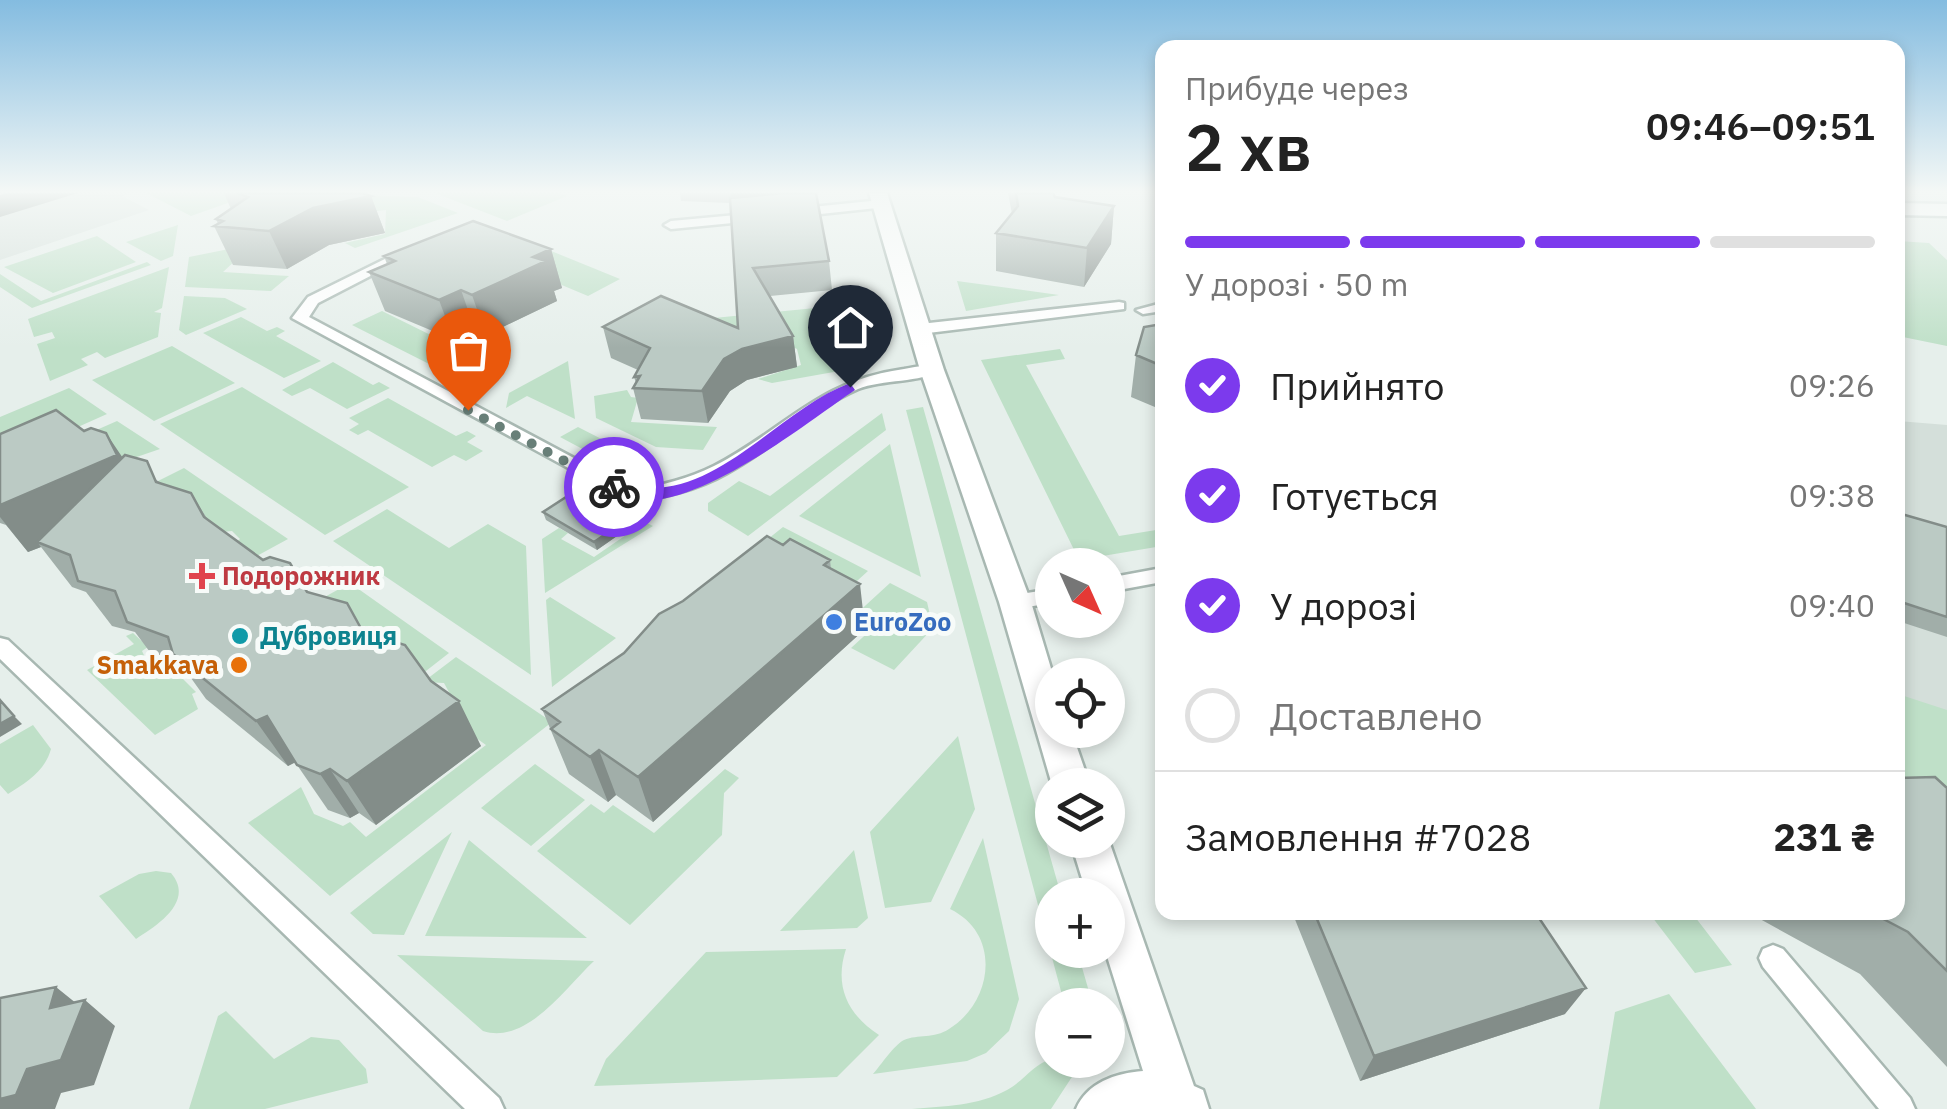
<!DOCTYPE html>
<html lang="uk">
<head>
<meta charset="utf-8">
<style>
	body { margin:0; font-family:"IBM Plex Sans",sans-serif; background:#f2f2f2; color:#222; height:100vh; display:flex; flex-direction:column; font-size:38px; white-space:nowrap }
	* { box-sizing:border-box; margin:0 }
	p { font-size:32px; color:#767676 }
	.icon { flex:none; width:55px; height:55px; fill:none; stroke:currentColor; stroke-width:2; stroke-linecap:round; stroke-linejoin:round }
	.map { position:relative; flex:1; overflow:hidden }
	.panel { position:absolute; left:1155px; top:40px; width:750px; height:880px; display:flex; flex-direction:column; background:#fff; border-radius:20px; box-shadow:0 5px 15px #0003 }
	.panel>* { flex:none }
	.needle { width:65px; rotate:135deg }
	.tools { position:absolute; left:1035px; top:548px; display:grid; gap:20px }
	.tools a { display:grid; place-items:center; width:90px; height:90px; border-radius:50%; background:#fff; box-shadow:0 5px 15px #0003; font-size:50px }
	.pin { position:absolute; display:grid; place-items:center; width:85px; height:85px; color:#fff; margin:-102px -42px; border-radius:50% 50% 50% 0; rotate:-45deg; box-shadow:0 0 10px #0007 }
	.pin .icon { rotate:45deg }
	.courier { position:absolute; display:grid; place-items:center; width:100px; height:100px; margin:-50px; border:8px solid #7c3aed; border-radius:50%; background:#fff; color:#222; box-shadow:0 2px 12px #0007 }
	.summary em { font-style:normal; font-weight:600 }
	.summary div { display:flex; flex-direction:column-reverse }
	.summary { display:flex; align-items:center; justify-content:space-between; height:170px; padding:0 30px }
	h1 { font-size:65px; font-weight:600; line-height:75px }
	.bar { display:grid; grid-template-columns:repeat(4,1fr); gap:15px 10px; align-content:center; height:120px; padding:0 30px }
	.bar i { height:12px; border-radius:8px; background:#e0e0e0 }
	.bar .selected { background:#7c3aed }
	.bar p { grid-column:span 4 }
	.line { display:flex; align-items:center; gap:25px; padding:0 30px; border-top:2px solid #e0e0e0 }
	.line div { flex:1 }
	ol { padding:0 30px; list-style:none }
	li { display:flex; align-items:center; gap:30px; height:110px }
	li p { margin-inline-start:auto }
	li .icon { padding:10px; border-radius:50%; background:#7c3aed; color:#fff; stroke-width:4 }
	li:last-child { color:#767676 }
	li i { width:55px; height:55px; border:5px solid #e0e0e0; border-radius:50% }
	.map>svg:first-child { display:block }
	.built { fill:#d4dfda }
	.green { fill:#bfe0c8 }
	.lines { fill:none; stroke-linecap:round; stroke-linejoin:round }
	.service-casing { stroke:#a8b8b2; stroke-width:5 }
	.minor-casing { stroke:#a8b8b2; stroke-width:5 }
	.tertiary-casing { stroke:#a8b8b2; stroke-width:5 }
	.service { fill:#fff; fill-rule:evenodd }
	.minor { fill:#fff; fill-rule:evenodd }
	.tertiary { fill:#fff; fill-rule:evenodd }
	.wall { fill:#a1aea9 }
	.shaded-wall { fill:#838d89 }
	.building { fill:#bbcac4; stroke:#838d89; stroke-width:2.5 }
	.route { fill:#7c3aed }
	.done { stroke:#687f78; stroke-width:10; stroke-dasharray:0 18 }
	.health-dot { fill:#e0444e; stroke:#f7fbf9; stroke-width:4 }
	.shop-dot { fill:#3f7fe0; stroke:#f7fbf9; stroke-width:4 }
	.culture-dot { fill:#0f9aa8; stroke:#f7fbf9; stroke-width:4 }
	.food-dot { fill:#e8710a; stroke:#f7fbf9; stroke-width:4 }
	.labels { text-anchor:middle; stroke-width:10; stroke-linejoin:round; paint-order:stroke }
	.health-label { font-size:25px; font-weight:bold; fill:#be3a42; stroke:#f7fbf9; text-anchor:start }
	.shop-label { font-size:25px; font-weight:bold; fill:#366cbe; stroke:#f7fbf9; text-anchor:start }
	.culture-label { font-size:25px; font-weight:bold; fill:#0d838f; stroke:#f7fbf9; text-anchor:start }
	.food-label { font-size:25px; font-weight:bold; fill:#c56008; stroke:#f7fbf9; text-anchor:end }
</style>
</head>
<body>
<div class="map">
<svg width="1947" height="1109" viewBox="0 0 1947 1109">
	<rect width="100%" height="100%" fill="#e6efeb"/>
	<!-- built -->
	<path class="built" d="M0 193H129L122 196 149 210 0 260Z
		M1898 421 1947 425V800L1898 783Z"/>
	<!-- green -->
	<path class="green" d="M146 193H256L191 216Z
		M286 193 418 197 458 213 355 248 345 243 385 234 386 210 370 212Z
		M435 193H559L567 196 507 221Z
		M178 225 173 256 161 261 126 242Z
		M507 233 620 279 588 296 473 248Z
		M97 236 136 262 53 293 4 267Z
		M1898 241 1929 243 1947 260V346L1898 336Z
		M234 248 230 258 237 259 223 272 289 276 271 291 185 287 189 257Z
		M147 262 151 265 32 308 0 287V274L41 301Z
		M169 267 162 308 154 312 161 313 158 337 105 358 97 352 81 359 88 365 50 381 37 344 55 338 52 332 34 337 28 319Z
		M957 281 1059 295 966 311Z
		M184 296 225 298 247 309 186 335 179 330Z
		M856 304 873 365 772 383 758 379 801 365 797 349 764 334 663 317 685 305 714 318Z
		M382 311 455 347 466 342 481 349 435 367 352 325Z
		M241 317 267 331 277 327 285 331 276 336 321 361 284 378 203 333Z
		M172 346 235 383 154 421 92 380Z
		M1060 349 1065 359 1026 365 1119 536 1156 530 1162 546 1079 560 981 360Z
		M568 361 575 419 527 396 506 408 509 393Z
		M333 362 373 385 379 382 390 388 347 409 310 388 292 396 282 390Z
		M242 387 409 487 325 535 160 424Z
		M69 388 107 414 22 452 0 435V417Z
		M627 390 631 397 638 398 631 422 717 427 703 450 656 447 596 418 594 396Z
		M388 398 456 436 467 431 476 436 467 442 483 451 466 461 454 455 432 467 368 430 358 435 349 430 359 424 349 418Z
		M923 407 1061 895H1052V950H1077L1090 995H1062L906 410Z
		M882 413 886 430 748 536 708 511V503L739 481 770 496Z
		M117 421 160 449 122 462 76 439Z
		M578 427 623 450 605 461 560 437Z
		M890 444 921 577 799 516Z
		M184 468 288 539 244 563 226 550 240 539 232 531 222 532 144 488Z
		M387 509 449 548 488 524 526 546 531 675 333 541Z
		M645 522 653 526 545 593 542 539 559 528 568 533 561 539 594 557Z
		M783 527 868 571 837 599 744 558Z
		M350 583 449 653 417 678 321 599Z
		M890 583 927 602 933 628 894 670 851 648 874 627 854 616Z
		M550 597 616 638 552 687 546 600Z
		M133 633 148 647 142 651 151 670 174 679 180 676 196 692 192 694 198 709 155 735 87 670 134 644 126 636Z
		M456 657 552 722 330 896 248 823 301 787 314 814 343 826 350 822 366 837 486 745 438 711 451 696 444 683 423 682Z
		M1898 694 1947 710V794L1898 777Z
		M33 725 51 749C45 771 27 782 8 794L0 785V744Z
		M958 736 975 809 931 902 885 908 870 832Z
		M535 764 585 800 531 846 481 808Z
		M725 769 739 778 724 793 722 835 630 925 537 851 591 804 604 813 613 805 654 833Z
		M452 832 404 935 373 934 350 913Z
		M983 838 1019 999 1009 1031 986 1053 967 1061 873 1074C881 1065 894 1045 904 1040 918 1034 934 1039 949 1029 993 1002 1002 934 950 909Z
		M469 840 587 938 425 936Z
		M854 850 868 918 857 928 780 931Z
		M156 871 171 873C195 901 158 925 136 939L99 896 139 874Z
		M1649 913H1692L1732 965 1695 973Z
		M846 949C834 986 847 1014 879 1035L837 1077 594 1086 606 1059 706 952Z
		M397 955 594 961C566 987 527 1045 483 1031Z
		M1669 994 1756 1109H1599L1615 1012Z
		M226 1011 274 1059 311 1037 339 1040 366 1069 368 1083 265 1109H189L218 1016Z
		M1052 1059 1083 1060 1051 1109H912C944 1106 978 1106 1007 1090 1025 1080 1033 1064 1052 1059Z"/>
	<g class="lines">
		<defs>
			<path id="service" d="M881 200 887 204 886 207 792 217 786 213 792 209Z
				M758 213 765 217 763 220 671 229 664 225 671 221Z
				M397 253 409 256 318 303 309 317 634 490C662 485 688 479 714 466 786 429 817 381 904 369 916 367 930 363 940 370 922 383 882 379 858 389 810 410 773 449 727 473 697 490 665 497 631 502L292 318 308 297Z
				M1119 302 1124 303V309L920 334 912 329 920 324Z
				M1162 303V311L1143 314 1136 310Z
				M1162 568V582L1108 592V578Z
				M1052 589V603L1015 609 1005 602 1015 595Z
				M0 638 8 640 499 1098 504 1109H465L0 659Z
				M1773 945 1783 949 1910 1098 1915 1109H1879L1763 967 1759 958 1763 949Z"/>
			<path id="minor" d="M869 193H887L944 370 1031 602 1053 675 1052 730H1071L1090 785H1052L999 602 920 370Z
				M1108 838 1194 1086 1203 1090 1209 1109H1076C1087 1083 1115 1073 1143 1071L1105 950 1108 895H1087L1070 840Z"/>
			<path id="tertiary" d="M1898 203 1947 204V216L1898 215Z"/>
		</defs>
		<!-- service casing -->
		<use href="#service" class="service-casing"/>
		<!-- minor casing -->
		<use href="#minor" class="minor-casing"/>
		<!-- tertiary casing -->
		<use href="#tertiary" class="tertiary-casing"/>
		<!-- service -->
		<use href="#service" class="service"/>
		<!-- minor -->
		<use href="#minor" class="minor"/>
		<!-- tertiary -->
		<use href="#tertiary" class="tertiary"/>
	</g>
	<!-- wall -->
	<path class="wall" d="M224 193H362L371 196 385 233 329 245 287 269 233 265 214 226 218 224 216 219 231 209Z
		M680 193H816L829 261 832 290 770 296 793 336 797 367 747 380 730 391 708 423 641 419 633 388 636 383 634 377 638 370 611 358 603 327 738 328 730 203 681 201Z
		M1008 193H1053L1055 197 1114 206 1111 244 1084 287 996 271V233L1012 214Z
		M551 249 562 288 554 291 557 301 486 335 475 330 454 340 385 311 369 272 387 264 384 256Z
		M1162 324V410L1131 397 1136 355Z
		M0 434 122 457 161 483 191 493 208 520 363 632 481 746 376 825 359 813 350 818 328 810 295 762 288 766 206 699 191 678 161 667 135 632 112 626 86 592 72 587 41 547 28 552 6 525 0 523Z
		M543 512 637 522 597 550 546 520Z
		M1898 513 1947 527V637L1898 621Z
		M783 545 830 560 831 569 865 629 653 822 616 795 608 802 569 774 542 709Z
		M1947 788V1067L1860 974 1760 919 1758 912H1898Z
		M1292 912H1535L1565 1014 1360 1081Z"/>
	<!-- shaded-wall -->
	<path class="shaded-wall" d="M6 193H78L0 217V195Z
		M730 193H814L733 211Z
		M371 196 385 233 329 245 287 269 269 231 313 208Z
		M1114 206 1111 244 1084 287 1087 248Z
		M551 249 562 288 554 291 557 301 486 335 472 295 533 257Z
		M461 290 475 330 454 340 439 300Z
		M793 336 797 367 747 380 730 391 708 423 702 391 724 359 742 349Z
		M106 433 135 476 37 542 41 547 28 552 0 517V505Z
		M635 514 637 522 597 550 594 542Z
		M860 584 865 629 653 822 638 777Z
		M459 701 481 746 376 825 347 781Z
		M14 716 22 724 0 737V724Z
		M267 716 298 761 288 766 256 721Z
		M599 750 616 795 608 802 590 757Z
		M330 769 359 813 350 818 320 774Z
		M56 987 82 1008 85 1000 115 1026 94 1085 61 1093 55 1109H0V1099L50 1008Z
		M1586 988 1565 1014 1360 1081 1374 1056Z"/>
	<!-- building -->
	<path class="building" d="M237 193H362L371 196 313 208 269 231 214 226 223 221 216 219 248 197Z
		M785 193H816L829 261 753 268 793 336 742 349 724 359 702 391 633 388 640 376 634 377 650 348 603 327 661 296 738 328 730 198Z
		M1016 193H1053L1055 197 1114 206 1087 248 996 233 1018 206Z
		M473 221 551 249 533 257 546 261 472 295 461 290 439 300 369 272 395 261 384 256Z
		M1162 324V366L1136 355 1144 327Z
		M56 410 84 431 91 428 106 433 117 455 0 505V434Z
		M125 455 147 461 156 482 191 493 204 517 263 560 270 557 290 563 307 592 347 603 363 632 405 645 431 681 459 701 347 781 330 769 320 774 297 765 267 716 256 721 173 654 168 637 127 622 115 591 78 581 70 555 37 542Z
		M583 486 635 514 594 542 543 512Z
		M1898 513 1947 527V617L1898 601Z
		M767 536 783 545 790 539 830 560 824 565 860 584 638 777 599 750 590 757 551 729 560 722 542 709 624 653 659 614 683 601Z
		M0 700 14 716 0 724Z
		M1935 777 1947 788V971L1908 932 1870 912H1898V778Z
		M1314 912H1535L1586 988 1374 1056Z
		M56 987 50 1008 85 1000 61 1060 27 1069 16 1095 0 1099V998Z"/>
	<!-- sky -->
	<linearGradient id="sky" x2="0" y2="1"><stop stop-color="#84bce0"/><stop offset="0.55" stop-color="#f4f8f6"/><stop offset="1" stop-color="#f4f8f6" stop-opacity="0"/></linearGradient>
	<rect width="1947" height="348" fill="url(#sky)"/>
	<!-- route -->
	<path class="route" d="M850 383 855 390C805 423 664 540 606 487L614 482C708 514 771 413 850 383Z"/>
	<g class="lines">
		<!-- done -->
		<path class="done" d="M468 410 614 487"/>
	</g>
	<!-- markers -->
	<path class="health-dot" d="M197 561h10v10h10v10h-10v10h-10v-10h-10v-10h10z"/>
	<circle class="shop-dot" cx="834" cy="622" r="10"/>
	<circle class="culture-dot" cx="240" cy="636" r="10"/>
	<circle class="food-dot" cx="239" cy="665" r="10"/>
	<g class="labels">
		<!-- health labels -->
		<g class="health-label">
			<text x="222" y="585">Подорожник</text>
		</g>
		<!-- shop labels -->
		<g class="shop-label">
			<text x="854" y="631">EuroZoo</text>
		</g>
		<!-- culture labels -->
		<g class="culture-label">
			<text x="260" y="645">Дубровиця</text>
		</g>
		<!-- food labels -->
		<g class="food-label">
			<text x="219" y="674">Smakkava</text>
		</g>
	</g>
</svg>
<div class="tools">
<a><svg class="needle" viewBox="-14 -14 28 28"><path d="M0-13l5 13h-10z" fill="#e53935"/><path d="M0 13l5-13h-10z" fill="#767676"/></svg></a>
<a><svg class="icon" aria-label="locate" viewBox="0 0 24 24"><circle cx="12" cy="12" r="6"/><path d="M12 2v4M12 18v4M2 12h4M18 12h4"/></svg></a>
<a><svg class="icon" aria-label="layers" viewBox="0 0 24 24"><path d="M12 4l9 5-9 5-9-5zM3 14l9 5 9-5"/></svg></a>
<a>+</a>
<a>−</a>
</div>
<div class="pin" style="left:468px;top:410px;background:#ea580c"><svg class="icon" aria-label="bag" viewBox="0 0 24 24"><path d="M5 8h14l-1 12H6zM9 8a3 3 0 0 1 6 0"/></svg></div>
<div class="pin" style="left:850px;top:387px;background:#1f2937"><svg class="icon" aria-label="home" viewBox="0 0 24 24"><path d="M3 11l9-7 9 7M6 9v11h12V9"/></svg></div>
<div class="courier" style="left:614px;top:487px"><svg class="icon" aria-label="bike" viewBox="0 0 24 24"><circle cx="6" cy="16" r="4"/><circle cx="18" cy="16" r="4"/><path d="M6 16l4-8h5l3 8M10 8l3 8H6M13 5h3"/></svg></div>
<section class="panel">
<div class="summary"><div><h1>2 хв</h1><p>Прибуде через</p></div><em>09:46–09:51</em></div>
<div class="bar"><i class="selected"></i><i class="selected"></i><i class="selected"></i><i></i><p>У дорозі · 50 m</p></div>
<ol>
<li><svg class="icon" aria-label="check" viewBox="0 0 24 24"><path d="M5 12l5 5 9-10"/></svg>Прийнято<p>09:26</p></li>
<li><svg class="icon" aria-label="check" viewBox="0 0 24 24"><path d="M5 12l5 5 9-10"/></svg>Готується<p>09:38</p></li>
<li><svg class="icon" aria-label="check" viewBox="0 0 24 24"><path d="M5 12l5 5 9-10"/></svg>У дорозі<p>09:40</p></li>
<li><i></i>Доставлено</li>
</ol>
<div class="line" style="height:130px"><div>Замовлення #7028</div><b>231 ₴</b></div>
</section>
</div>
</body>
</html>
